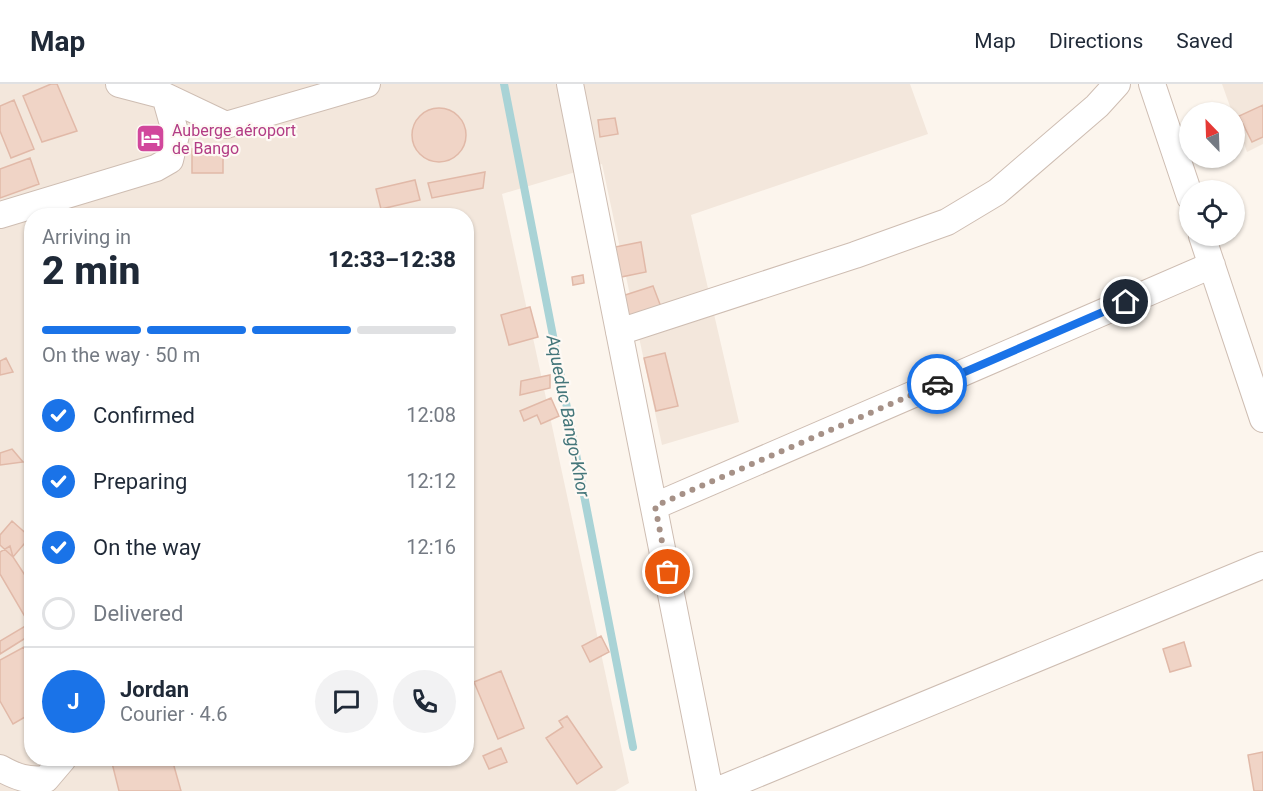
<!DOCTYPE html>
<html lang="en">
<head>
<meta charset="utf-8">
<style>
	body { margin:0; font-family:Roboto,sans-serif; background:#f2f2f3; color:#1f2937; height:100vh; display:flex; flex-direction:column; font-size:22px; white-space:nowrap }
	* { box-sizing:border-box; margin:0 }
	p { font-size:20px; color:#747a83 }
	.icon { flex:none; width:33px; height:33px; fill:none; stroke:currentColor; stroke-width:2; stroke-linecap:round; stroke-linejoin:round }
	.map { position:relative; flex:1; overflow:hidden }
	.panel { position:absolute; left:24px; top:124px; width:450px; height:558px; display:flex; flex-direction:column; background:#fff; border-radius:24px; box-shadow:0 2px 4px #0004 }
	.panel>* { flex:none }
	.needle { width:39px; rotate:337deg }
	.controls { position:absolute; left:1179px; top:18px; display:grid; gap:12px }
	.controls a { display:grid; place-items:center; width:66px; height:66px; border-radius:50%; background:#fff; box-shadow:0 2px 4px #0004; font-size:30px }
	.pin { position:absolute; display:grid; place-items:center; width:51px; height:51px; color:#fff; margin:-26px; border:3px solid #fff; border-radius:50%; box-shadow:0 2px 6px #0007 }
	.courier { position:absolute; display:grid; place-items:center; width:60px; height:60px; margin:-30px; border:4px solid #1a73e8; border-radius:50%; background:#fff; color:#222; box-shadow:0 2px 8px #0007 }
	.head em { font-style:normal; font-weight:800 }
	.head div { display:flex; flex-direction:column-reverse }
	.head { display:flex; align-items:center; justify-content:space-between; height:102px; padding:0 18px }
	h1 { font-size:39px; font-weight:800; line-height:45px }
	.bar { display:grid; grid-template-columns:repeat(4,1fr); gap:9px 6px; align-content:center; height:72px; padding:0 18px }
	.bar i { height:8px; border-radius:4px; background:#e0e1e3 }
	.bar .selected { background:#1a73e8 }
	.bar p { grid-column:span 4 }
	.line { display:flex; align-items:center; gap:15px; padding:0 18px; border-top:2px solid #e0e1e3 }
	.line div { flex:1 }
	.round { display:grid; place-items:center; flex:none; width:63px; height:63px; border-radius:32px; background:#f2f2f3 }
	ol { padding:0 18px; list-style:none }
	li { display:flex; align-items:center; gap:18px; height:66px }
	li p { margin-inline-start:auto }
	li .icon { padding:6px; border-radius:50%; background:#1a73e8; color:#fff; stroke-width:4 }
	li:last-child { color:#747a83 }
	li i { width:33px; height:33px; border:3px solid #e0e1e3; border-radius:50% }
	header { display:flex; align-items:center; gap:36px; box-sizing:border-box; height:84px; padding:0 30px; background:#fff; border-bottom:2px solid #e0e1e3 }
	header strong { font-size:28px }
	nav { display:flex; gap:33px; margin-inline-start:auto; font-size:21px }
	.map>svg:first-child { display:block }
	.residential { fill:#f3e7dc; fill-rule:evenodd }
	.lines { fill:none; stroke-linecap:round; stroke-linejoin:round }
	.stream { stroke:#a9d3d6; stroke-width:8 }
	.building { fill:#f0d4c6; stroke:#e1b9a8; stroke-width:1.5 }
	.minor-casing { stroke:#cebdb2; stroke-width:28 }
	.minor { stroke:#fff; stroke-width:26 }
	.done { stroke:#a69187; stroke-width:6; stroke-dasharray:0 10.8 }
	.route { stroke:#1a73e8; stroke-width:8 }
	.labels { text-anchor:middle; stroke-width:4.5; stroke-linejoin:round; paint-order:stroke }
	.hotel-label { font-size:16px; fill:#b23c85; stroke:#fef9f4; text-anchor:start }
	.water-label { font-size:18px; font-style:italic; fill:#44767a; stroke:#fef9f4 }
</style>
</head>
<body>
<header>
<strong>Map</strong>
<nav><a>Map</a><a>Directions</a><a>Saved</a></nav>
</header>
<div class="map">
<svg width="1263" height="707" viewBox="0 0 1263 707">
	<rect width="100%" height="100%" fill="#fcf5ed"/>
	<!-- residential -->
	<path class="residential" d="M0 0H910L928 50 691 131 739 338 662 361 602 80 502 110 629 699 615 707H0ZM32 132H466V675H32Z
		M1222 0H1263V60L1247 68 1235 34 1234 28H1232Z"/>
	<g class="lines">
		<!-- stream -->
		<path class="stream" d="M504 0 633 663"/>
	</g>
	<!-- building -->
	<path class="building" d="M51 0H57L77 47 42 58 23 12Z
		M14 16 34 65 11 74 0 47V22Z
		M1263 21V53L1252 58 1239 32Z
		M412 51a27 27 0 1 1 54 0a27 27 0 1 1-54 0Z
		M615 34 618 50 600 53 598 36Z
		M192 65H223V89H192Z
		M30 74 39 100 0 114V85Z
		M485 88 483 104 432 114 428 99Z
		M415 96 420 116 381 125 376 105Z
		M641 158 646 188 621 193 615 163Z
		M583 191 584 199 573 201 572 193Z
		M653 202 666 236 632 248 619 213Z
		M530 223 538 253 509 261 501 231Z
		M665 269 678 322 656 327 644 274Z
		M6 274 13 288 0 291V277Z
		M550 291V304L520 311 521 297Z
		M551 314 559 332 541 340 537 331 524 337 520 327Z
		M12 365 23 378 0 381V369Z
		M12 437 30 453 13 473 0 461V451Z
		M10 462 13 473 32 502V537L28 538 0 490V468Z
		M32 538V550L0 570V557Z
		M601 552 609 568 590 578 582 562Z
		M1184 558 1191 582 1170 588 1163 565Z
		M24 563 32 576V629L13 640 0 617V576Z
		M501 587 524 644 498 655 474 598Z
		M567 632 602 683 577 700 546 654 563 643 559 637Z
		M501 664 507 678 489 685 483 672Z
		M1263 668V707H1254L1248 671Z
		M125 675H172L181 707H119L112 679Z"/>
	<g class="lines">
		<defs>
			<path id="minor" d="M119 0 165 12 226 41 367 0
				M570 0 710 707
				M1152 0 1190 113
				M0 131 156 84 170 76 176 51 165 12
				M1202 152 1263 335
				M619 248 855 171 947 138 997 108 1097 22 1117 0
				M655 422 1212 181
				M0 684C16 693 27 697 46 695L63 675
				M716 707 1263 481"/>
		</defs>
		<!-- minor casing -->
		<use href="#minor" class="minor-casing"/>
		<!-- minor -->
		<use href="#minor" class="minor"/>
	</g>
	<g class="lines">
		<!-- done -->
		<path class="done" d="M668 488 655 422 937 300"/>
		<!-- route -->
		<path class="route" d="M937 300 1126 218"/>
	</g>
	<!-- icons -->
	<defs>
		<symbol id="hotel-square" viewBox="-11 -11 22 22"><rect x="-9" y="-9" width="18" height="18" rx="4" fill="#d1479c" stroke="#fef9f4"/><path d="M-6-4.5h1.5V1H6V5H4.5V3h-9V5H-6ZM-4 0a1.8 1.8 0 1 1 3.6 0ZM.5 0V-2.5h3Q6-2.5 6 0Z" fill="#fff"/></symbol>
	</defs>
	<g fill-rule="evenodd">
		<use href="#hotel-square" x="134" y="38" width="33" height="33"/>
	</g>
	<g class="labels">
		<!-- hotel labels -->
		<g class="hotel-label">
			<text x="172" y="52">Auberge aéroport<tspan x="172" dy="18">de Bango</tspan></text>
		</g>
		<!-- water labels -->
		<g class="water-label">
			<text transform="translate(568 332) rotate(79)" y="6">Aqueduc Bango-Khor</text>
		</g>
	</g>
</svg>
<div class="controls">
<a><svg class="needle" viewBox="-14 -14 28 28"><path d="M0-13l5 13h-10z" fill="#e53935"/><path d="M0 13l5-13h-10z" fill="#747a83"/></svg></a>
<a><svg class="icon" aria-label="locate" viewBox="0 0 24 24"><circle cx="12" cy="12" r="6"/><path d="M12 2v4M12 18v4M2 12h4M18 12h4"/></svg></a>
</div>
<div class="pin" style="left:668px;top:488px;background:#ea580c"><svg class="icon" aria-label="bag" viewBox="0 0 24 24"><path d="M5 8h14l-1 12H6zM9 8a3 3 0 0 1 6 0"/></svg></div>
<div class="pin" style="left:1126px;top:218px;background:#1f2937"><svg class="icon" aria-label="home" viewBox="0 0 24 24"><path d="M3 11l9-7 9 7M6 9v11h12V9"/></svg></div>
<div class="courier" style="left:937px;top:300px"><svg class="icon" aria-label="car" viewBox="0 0 24 24"><path d="M5 17H2v-5l4-1 3-4h7l3 4 3 1v5h-3M9 17h6M6 11h13"/><circle cx="7" cy="17" r="2"/><circle cx="17" cy="17" r="2"/></svg></div>
<section class="panel">
<div class="head"><div><h1>2 min</h1><p>Arriving in</p></div><em>12:33–12:38</em></div>
<div class="bar"><i class="selected"></i><i class="selected"></i><i class="selected"></i><i></i><p>On the way · 50 m</p></div>
<ol>
<li><svg class="icon" aria-label="check" viewBox="0 0 24 24"><path d="M5 12l5 5 9-10"/></svg>Confirmed<p>12:08</p></li>
<li><svg class="icon" aria-label="check" viewBox="0 0 24 24"><path d="M5 12l5 5 9-10"/></svg>Preparing<p>12:12</p></li>
<li><svg class="icon" aria-label="check" viewBox="0 0 24 24"><path d="M5 12l5 5 9-10"/></svg>On the way<p>12:16</p></li>
<li><i></i>Delivered</li>
</ol>
<div class="line" style="height:108px"><b class="round" style="background:#1a73e8;color:#fff">J</b><div><b>Jordan</b><p>Courier · 4.6</p></div><a class="round"><svg class="icon" aria-label="chat" viewBox="0 0 24 24"><path d="M4 5h16v11H9l-5 4z"/></svg></a><a class="round"><svg class="icon" aria-label="phone" viewBox="0 0 24 24"><path d="M5 4h4l2 5-3 2q2 4 5 5l2-3 5 2v4C11 20 4 13 5 4z"/></svg></a></div>
</section>
</div>
</body>
</html>
